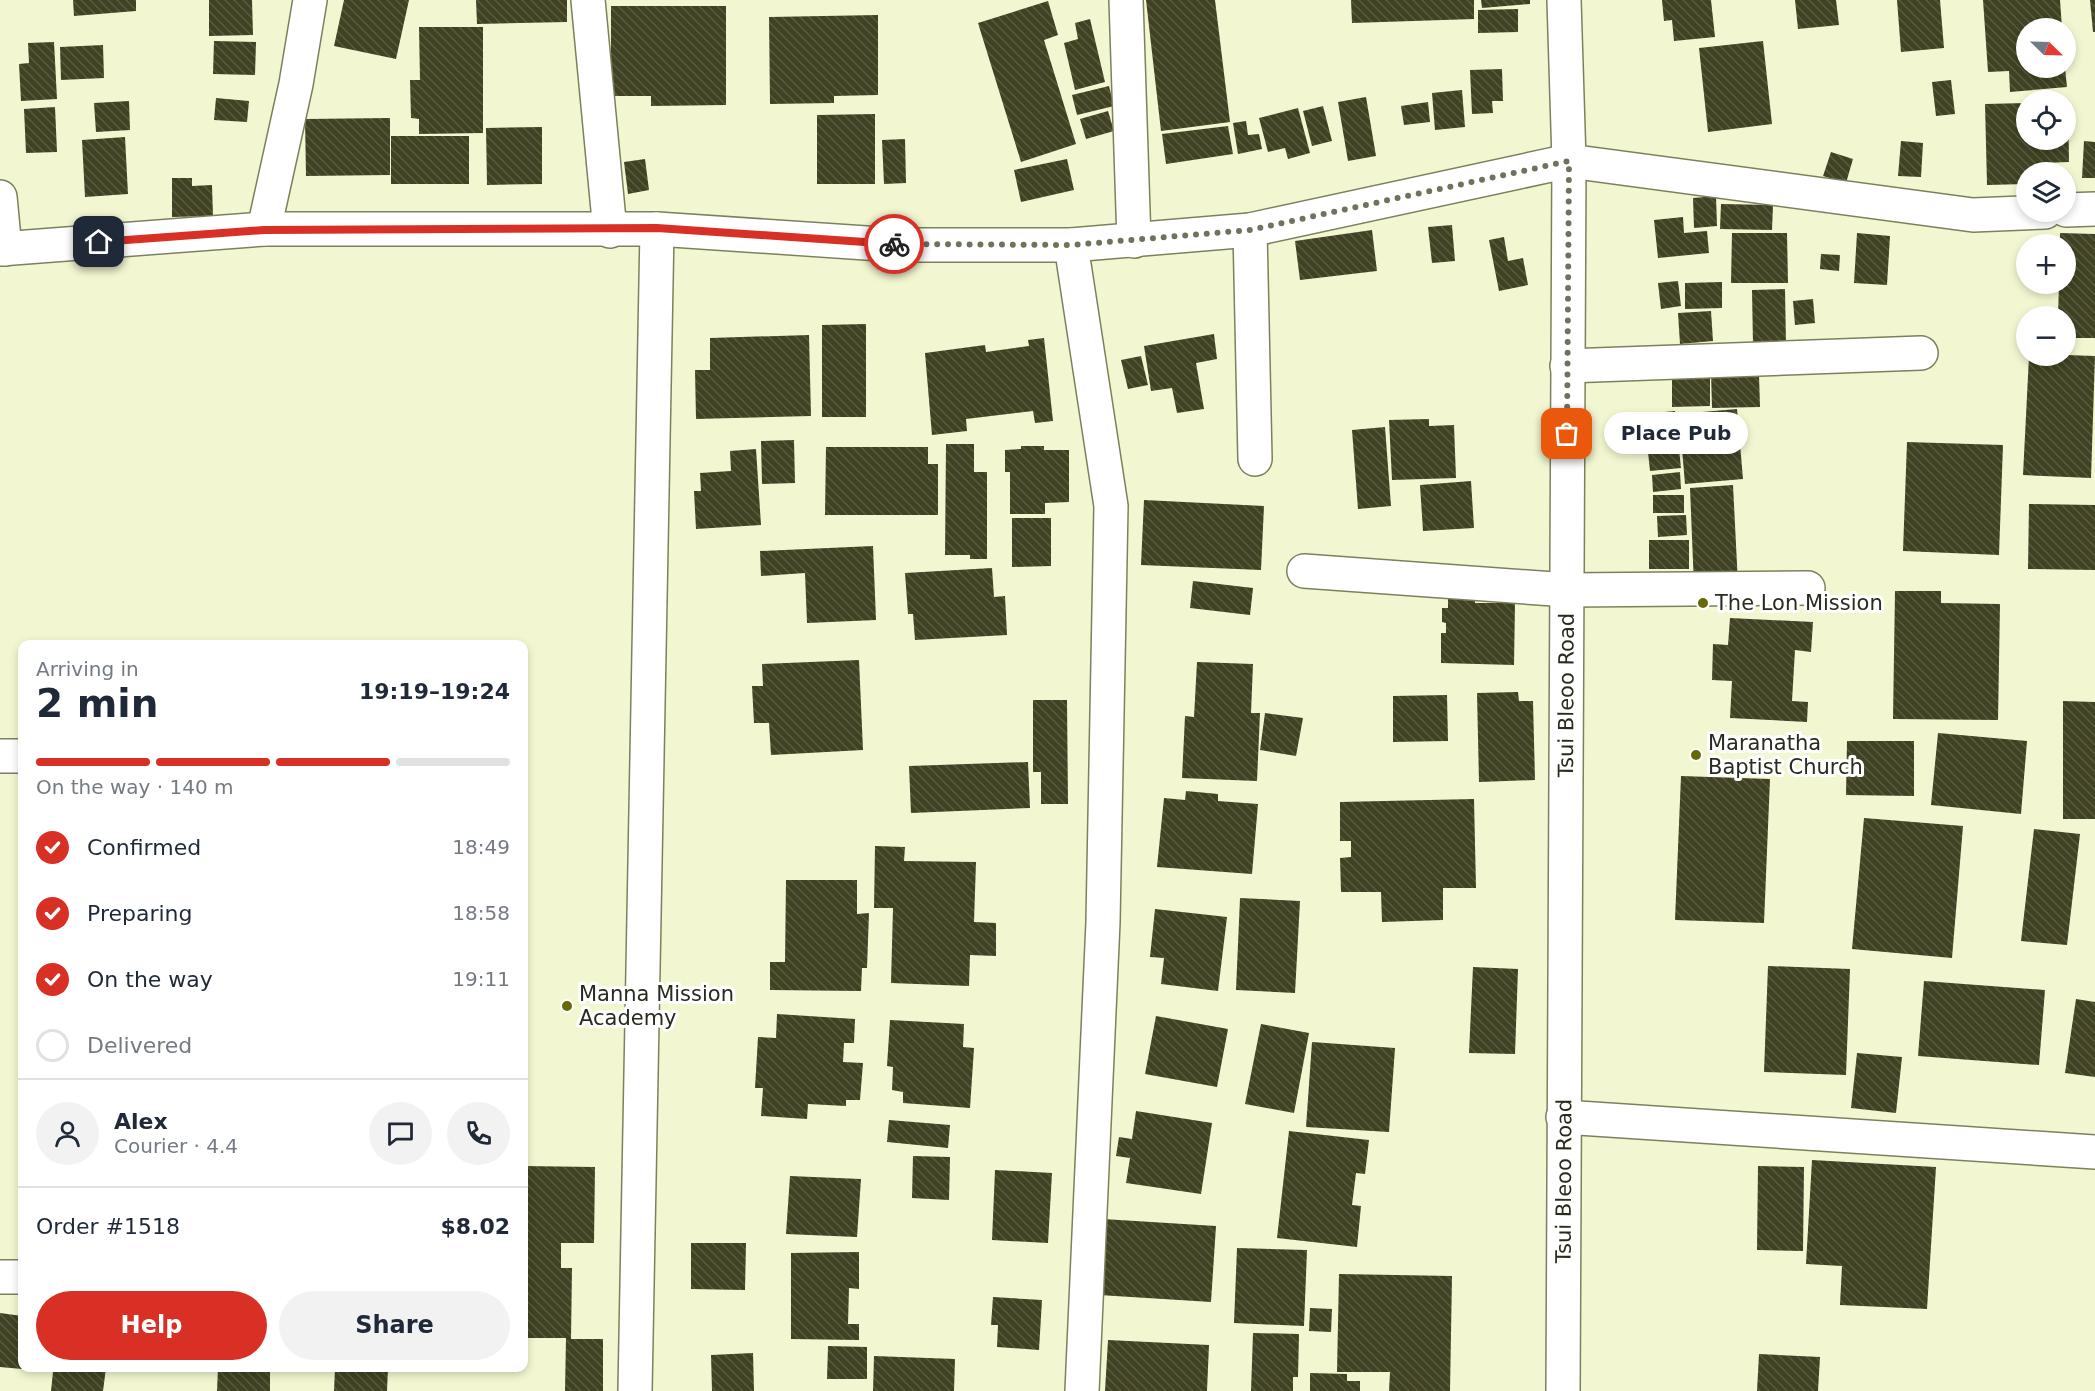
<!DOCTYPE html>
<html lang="en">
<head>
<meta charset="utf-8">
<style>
	body { margin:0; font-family:"DejaVu Sans",sans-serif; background:#f2f2f3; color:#1f2937; height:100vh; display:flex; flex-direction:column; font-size:22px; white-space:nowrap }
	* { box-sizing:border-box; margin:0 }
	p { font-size:20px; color:#747a83 }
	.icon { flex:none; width:33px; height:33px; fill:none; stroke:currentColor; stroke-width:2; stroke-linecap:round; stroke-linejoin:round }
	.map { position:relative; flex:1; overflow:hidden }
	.side { position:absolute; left:18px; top:640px; width:510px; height:732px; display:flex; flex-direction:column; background:#fff; border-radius:12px; box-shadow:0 3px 9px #0003 }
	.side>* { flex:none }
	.needle { width:39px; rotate:113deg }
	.fabs { position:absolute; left:2016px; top:18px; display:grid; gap:12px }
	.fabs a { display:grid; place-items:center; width:60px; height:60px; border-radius:50%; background:#fff; box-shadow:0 3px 9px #0003; font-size:30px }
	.pin { position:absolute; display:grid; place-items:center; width:51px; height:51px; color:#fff; margin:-26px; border-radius:12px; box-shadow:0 3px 9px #0006 }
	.courier { position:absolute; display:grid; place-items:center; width:60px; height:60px; margin:-30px; border:4px solid #d93025; border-radius:50%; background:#fff; color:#222; box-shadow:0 2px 8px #0007 }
	.bubble { position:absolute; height:42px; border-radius:21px; background:#fff; box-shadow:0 3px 9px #0003; font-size:20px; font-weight:800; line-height:42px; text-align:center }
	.head em { font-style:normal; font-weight:800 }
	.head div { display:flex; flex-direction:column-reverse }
	.head { display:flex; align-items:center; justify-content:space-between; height:102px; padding:0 18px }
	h1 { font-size:39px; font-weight:800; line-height:45px }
	.bar { display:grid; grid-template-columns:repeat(4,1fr); gap:9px 6px; align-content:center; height:72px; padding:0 18px }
	.bar i { height:8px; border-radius:4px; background:#e0e1e3 }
	.bar .selected { background:#d93025 }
	.bar p { grid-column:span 4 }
	.line { display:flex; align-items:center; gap:15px; padding:0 18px; border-top:2px solid #e0e1e3 }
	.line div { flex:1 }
	.round { display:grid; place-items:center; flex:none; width:63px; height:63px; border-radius:32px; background:#f2f2f3 }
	ol { padding:0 18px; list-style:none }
	li { display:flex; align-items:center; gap:18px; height:66px }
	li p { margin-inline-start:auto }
	li .icon { padding:6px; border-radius:50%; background:#d93025; color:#fff; stroke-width:4 }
	li:last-child { color:#747a83 }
	li i { width:33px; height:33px; border:3px solid #e0e1e3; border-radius:50% }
	.cta { display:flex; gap:12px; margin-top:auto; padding:12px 18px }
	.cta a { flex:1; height:69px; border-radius:36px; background:#d93025; color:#fff; font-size:24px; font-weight:800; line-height:69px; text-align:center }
	.cta a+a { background:#f2f2f3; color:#1f2937 }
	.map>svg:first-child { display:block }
	.building { fill:url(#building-back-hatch) }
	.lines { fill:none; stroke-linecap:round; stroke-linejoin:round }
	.minor-casing { stroke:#7d805e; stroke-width:36 }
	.minor { stroke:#fff; stroke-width:33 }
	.done { stroke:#70725c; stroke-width:6; stroke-dasharray:0 10.8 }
	.route { stroke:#d93025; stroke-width:8 }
	.poi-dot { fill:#656907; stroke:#fff; stroke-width:2 }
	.labels { text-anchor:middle; stroke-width:6; stroke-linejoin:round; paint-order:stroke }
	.poi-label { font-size:21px; fill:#292b1d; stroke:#fff; text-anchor:start }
	.street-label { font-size:21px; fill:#292b1d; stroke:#fff }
</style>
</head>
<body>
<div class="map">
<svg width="2095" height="1391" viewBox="0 0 2095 1391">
	<defs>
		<pattern id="building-back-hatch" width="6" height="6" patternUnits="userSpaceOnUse" patternTransform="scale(1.5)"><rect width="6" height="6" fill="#404223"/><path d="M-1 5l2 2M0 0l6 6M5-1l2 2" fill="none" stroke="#595b41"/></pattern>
	</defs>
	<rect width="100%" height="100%" fill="#f3f7d1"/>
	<!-- building -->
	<path class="building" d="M73 0H136V11L74 16Z
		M209 0H252L253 35 209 36Z
		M344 0H409L396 59 334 46Z
		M476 0H567V22L477 24Z
		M1146 0H1215L1230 122 1161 131Z
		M1351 0H1474V19L1352 23Z
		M1481 0H1530V4L1482 8Z
		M1662 0H1711L1715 37 1674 41 1672 20 1664 21Z
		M1795 0H1836L1839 25 1798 29Z
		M1897 0H1940L1944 48 1901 52Z
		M1983 0H2060L2062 28H2026V68H2065L2067 87 2010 92 2009 71 1988 72Z
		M2090 0H2095V32H2093Z
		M1048 1 1058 35 1044 40 1076 144 1021 162 978 23Z
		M611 6H726V105L651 106V96H612L608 53H611Z
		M1518 9V32L1478 33V10Z
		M878 15V95L834 96V103L770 104 769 17Z
		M1090 19 1105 82 1075 90 1064 43 1078 39 1075 23Z
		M419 27H483V133L419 134V119L411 118 410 80H420Z
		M214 41 256 42 255 75 213 74Z
		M1763 41 1772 124 1708 132 1699 48Z
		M54 42 57 99 21 101 19 64 29 63 28 43Z
		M103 45 104 78 61 80 60 47Z
		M1502 69 1503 101H1492L1493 113 1472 114 1470 70Z
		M1951 80 1955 114 1936 116 1932 82Z
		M1109 86 1114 106 1077 115 1072 95Z
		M1462 90 1465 127 1435 130 1432 93Z
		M1366 97 1376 156 1348 161 1338 102Z
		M216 98 249 101 247 122 214 120Z
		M129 101 130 130 96 132 94 103Z
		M2066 101H2068L2069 162 2042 163V172H2026V184L1987 185 1985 104 2026 103V140H2066Z
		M1428 102 1430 122 1404 125 1401 106Z
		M1323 106 1332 141 1312 146 1303 111Z
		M55 107 57 152 26 153 24 109Z
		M1298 108 1310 153 1288 159 1285 148 1268 152 1259 118Z
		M1108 111 1114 131 1086 139 1080 119Z
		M875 114V184H817V115Z
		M390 118V175L306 176 305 119Z
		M1246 121 1248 135 1259 134 1262 149 1238 154 1233 123Z
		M1228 126 1233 154 1166 164 1162 134Z
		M542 127V184L487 185 486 128Z
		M391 136H469V184H391Z
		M125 137 128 194 85 197 82 140Z
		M905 139 906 183 884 184 882 140Z
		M1901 141 1923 143 1921 177 1898 176Z
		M2084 141 2095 142V178H2082Z
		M1831 152 1853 159 1846 183 1823 176Z
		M645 159 649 190 628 194 624 162Z
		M1067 159 1074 190 1021 202 1014 170Z
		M172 178H192V186L212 185 213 216 172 217Z
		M1716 196 1717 226 1694 228 1693 198Z
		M1721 204 1773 205 1772 230 1720 229Z
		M1683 217 1684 233 1707 231 1709 253 1658 258 1654 220Z
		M1452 225 1455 261 1432 263 1428 227Z
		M1372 230 1377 271 1300 280 1295 241Z
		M1732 233H1787L1788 283H1731Z
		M1857 233 1890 236 1887 285 1854 283Z
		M2060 233 2095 234V338H2066V316H2058L2059 284H2066V244H2060Z
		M1504 237 1508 261 1523 258 1528 285 1499 291 1489 240Z
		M1821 254 1840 255 1839 271 1820 269Z
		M1678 281 1681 306 1661 309 1658 283Z
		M1722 282V308L1685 309V283Z
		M1785 289 1786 345H1753L1752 290Z
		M1813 299 1815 323 1795 325 1793 301Z
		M1711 311 1713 341 1680 344 1678 313Z
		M866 324V417H822V325Z
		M1214 334 1217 359 1196 363 1204 409 1177 413 1172 388 1151 391 1144 346Z
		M809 335 811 416 696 419 695 370H710V338Z
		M1044 338 1053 421 1035 423 1033 411 966 419 967 431 932 435 925 353 985 345 986 352 1029 346 1028 340Z
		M2066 355 2095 356 2091 478 2023 475 2029 356Z
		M1141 356 1148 385 1128 389 1121 360Z
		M1711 372 1759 375 1760 407 1712 408Z
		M1710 374V406L1672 407V375Z
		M1737 409 1743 479 1685 484 1679 414Z
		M1675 411 1681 468 1650 471 1644 414Z
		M1429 419V426L1454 425 1456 478 1392 480 1389 420Z
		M1385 427 1391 506 1358 509 1352 430Z
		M794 440 795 483 762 484 761 441Z
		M1907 442 2003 445 1999 555 1903 551Z
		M946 444H974V472H987V559H970V555H945Z
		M1021 446H1044V450H1069V502L1045 503V514H1010V472H1005V450L1021 449Z
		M826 447H928V464H938V515H825Z
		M756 449 761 525 696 529 694 491H701L700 473 731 471 730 451Z
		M1680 472 1681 489 1653 492 1652 475Z
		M1471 481 1474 528 1423 531 1420 485Z
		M1733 485 1738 584 1694 586 1690 488Z
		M1653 495H1684V513H1653Z
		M1144 500 1264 506 1261 570 1141 565Z
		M2029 504 2095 505V570L2028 569Z
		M1686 515 1687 535 1658 537 1657 516Z
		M1012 518H1051V566L1012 567Z
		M1649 540H1689V569H1649Z
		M873 546 876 620 807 623 805 573 761 576 760 551Z
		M992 568 994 597 1005 596 1007 635 915 640 913 614H908L905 573Z
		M1193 581 1253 588 1250 615 1190 608Z
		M1895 591H1941V603L2000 604 1998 720 1893 719Z
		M1448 597H1475V603H1515L1514 665 1441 663V633H1446V623L1442 622V608H1448Z
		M1730 618 1813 622 1811 652 1795 650 1792 701 1808 702 1807 722 1730 718 1732 681 1712 680 1713 644 1728 645Z
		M859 660 863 750 771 755 769 723H754L752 686H763L762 664Z
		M1197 662 1253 664 1251 713H1260L1257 781 1182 778 1185 716 1194 717Z
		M1518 692 1519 701H1533L1535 780 1479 782 1477 693Z
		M1447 695 1448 741 1393 742V696Z
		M1033 700H1067L1068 804H1041V772H1033Z
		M2063 701 2095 702V819H2063Z
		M1265 713 1303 718 1296 756 1260 750Z
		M1938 733 2027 741 2021 814 1931 805Z
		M1847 741H1914V796L1846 795Z
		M1028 762 1030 808 911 813 909 766Z
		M1681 776 1770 779 1764 923 1675 920Z
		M1186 791 1218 794V801L1258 804 1252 874 1157 867 1164 798 1185 800Z
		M1474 799 1476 888H1443V920L1382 922 1381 892H1341L1340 858 1351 857V841H1340V802Z
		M1864 818 1963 826 1952 958 1852 949Z
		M2034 829 2080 834 2067 945 2021 941Z
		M875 846 905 847 904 861 976 862 974 922 996 923V956L970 955 969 986 891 983 893 908H874Z
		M786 880H857V914L869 913 867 968H862L861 991 770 990V962H785Z
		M1240 898 1300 901 1295 993 1236 990Z
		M1155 909 1227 917 1218 991 1161 984 1164 958 1150 957Z
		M1768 966 1850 969 1846 1075 1764 1072Z
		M1473 967 1518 969 1515 1054 1469 1053Z
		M1924 981 2045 990 2039 1065 1918 1056Z
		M2076 999 2095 1002V1077L2065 1073Z
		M777 1014 855 1019 854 1043H844L843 1062 863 1063 860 1100H846V1106L808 1104 807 1119 761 1116 763 1088H755L758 1037 776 1038Z
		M1156 1016 1228 1029 1217 1087 1145 1074Z
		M890 1020 964 1024 963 1047 974 1048 970 1108 903 1103V1092L892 1090 893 1067 887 1066Z
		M1261 1024 1309 1033 1294 1113 1245 1104Z
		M1312 1042 1395 1048 1389 1132 1306 1127Z
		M1857 1053 1902 1057 1896 1113 1851 1108Z
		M1136 1111 1212 1123 1201 1194 1126 1183 1130 1158 1116 1156 1119 1137 1132 1139Z
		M889 1120 950 1125 948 1148 887 1142Z
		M1289 1131 1369 1140 1365 1174 1356 1173 1352 1205 1361 1206 1357 1247 1277 1238Z
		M913 1156 950 1157 949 1200 912 1198Z
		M1812 1160 1936 1167 1927 1309 1840 1305 1842 1266 1806 1264Z
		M524 1166 595 1167 594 1243H561V1268H572L571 1339H603V1391H565L566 1338H524Z
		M1758 1166 1804 1167 1803 1251 1757 1250Z
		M995 1170 1052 1173 1048 1243 992 1240Z
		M790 1176 861 1179 857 1237 786 1234Z
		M1103 1219 1216 1226 1211 1302 1099 1295Z
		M691 1243H746L745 1290 691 1289Z
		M1237 1248 1307 1250 1304 1326 1234 1323Z
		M859 1252V1289L849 1288 848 1324H859V1340L791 1339V1253Z
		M1339 1274 1452 1276 1450 1391H1389L1390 1372H1337Z
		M993 1297 1042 1300 1039 1350 997 1347 998 1325H991Z
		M1310 1308 1332 1309 1331 1332 1309 1331Z
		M0 1313 22 1316V1369L0 1367Z
		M1253 1333 1299 1334 1298 1377H1293V1391H1251Z
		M1108 1340 1209 1345 1207 1391H1105Z
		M828 1346 867 1347V1379H827Z
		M753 1353 754 1391H712L711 1355Z
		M1759 1354 1820 1357 1818 1391H1757Z
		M874 1356 955 1359 954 1391H873Z
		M31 1368H106L103 1391H51L53 1372Z
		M218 1368H270V1391H217Z
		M335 1368H388L387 1391H334Z
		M1310 1373 1347 1374V1381H1360V1391H1310Z"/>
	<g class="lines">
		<defs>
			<g id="minor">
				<path d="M588 0 610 231"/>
				<path d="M1126 0 1134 241"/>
				<path d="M0 197 5 249"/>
				<path d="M2066 210 2095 209"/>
				<path d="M264 229 296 84 310 0"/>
				<path d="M1250 230 1255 459"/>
				<path d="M1071 245 1111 506 1103 922 1082 1391"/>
				<path d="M0 249 264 229H657L896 245H1071L1250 230 1569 161 1973 215 2045 212"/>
				<path d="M1567 366 1921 353"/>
				<path d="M1304 571 1568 590 1808 588"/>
				<path d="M0 756H22"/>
				<path d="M1563 1117 2095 1152"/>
				<path d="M0 1277H22"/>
				<path d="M635 1391 657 229"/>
				<path id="s1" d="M1563 1391 1569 161 1564 0"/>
			</g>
		</defs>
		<!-- minor casing -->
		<use href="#minor" class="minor-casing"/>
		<!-- minor -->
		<use href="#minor" class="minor"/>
	</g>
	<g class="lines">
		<!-- done -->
		<path class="done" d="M894 244 1071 245 1250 230 1569 161 1567 434"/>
		<!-- route -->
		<path class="route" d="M99 242 264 230 657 228 894 244"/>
	</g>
	<!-- markers -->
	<g class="poi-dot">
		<circle cx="1703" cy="603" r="6"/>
		<circle cx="1696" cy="755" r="6"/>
		<circle cx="567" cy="1006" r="6"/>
	</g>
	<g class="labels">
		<!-- poi labels -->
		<g class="poi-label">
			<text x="1715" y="610">The Lon Mission</text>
			<text x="1708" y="750">Maranatha<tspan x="1708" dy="24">Baptist Church</tspan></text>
			<text x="579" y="1001">Manna Mission<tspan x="579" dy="24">Academy</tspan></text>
		</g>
		<!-- street labels -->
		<g class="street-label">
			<text dy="7" stroke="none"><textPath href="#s1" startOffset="696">Tsui Bleoo Road</textPath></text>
			<text dy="7" stroke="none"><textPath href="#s1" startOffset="210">Tsui Bleoo Road</textPath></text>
		</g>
	</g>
</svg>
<div class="fabs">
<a><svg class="needle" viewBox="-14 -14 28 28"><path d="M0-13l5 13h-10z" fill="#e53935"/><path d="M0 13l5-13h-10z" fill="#747a83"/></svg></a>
<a><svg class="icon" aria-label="locate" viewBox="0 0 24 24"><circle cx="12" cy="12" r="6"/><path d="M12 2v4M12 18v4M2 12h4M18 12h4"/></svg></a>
<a><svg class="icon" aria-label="layers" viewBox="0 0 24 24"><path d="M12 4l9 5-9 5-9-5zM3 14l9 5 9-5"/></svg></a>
<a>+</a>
<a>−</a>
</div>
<div class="pin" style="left:1567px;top:434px;background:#ea580c"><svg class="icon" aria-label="bag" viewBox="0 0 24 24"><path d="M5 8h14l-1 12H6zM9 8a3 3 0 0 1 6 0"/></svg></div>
<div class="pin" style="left:99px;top:242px;background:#1f2937"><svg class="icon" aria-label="home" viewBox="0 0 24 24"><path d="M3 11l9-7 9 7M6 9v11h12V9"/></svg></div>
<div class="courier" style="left:894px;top:244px"><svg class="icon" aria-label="bike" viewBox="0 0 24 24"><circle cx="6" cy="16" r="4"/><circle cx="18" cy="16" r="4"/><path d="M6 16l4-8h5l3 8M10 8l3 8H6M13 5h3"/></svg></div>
<div class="bubble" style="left:1604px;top:412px;width:144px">Place Pub</div>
<section class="side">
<div class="head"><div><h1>2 min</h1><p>Arriving in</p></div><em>19:19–19:24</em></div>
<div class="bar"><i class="selected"></i><i class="selected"></i><i class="selected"></i><i></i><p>On the way · 140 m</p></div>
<ol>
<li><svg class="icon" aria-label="check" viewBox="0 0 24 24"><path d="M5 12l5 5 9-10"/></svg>Confirmed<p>18:49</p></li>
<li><svg class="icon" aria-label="check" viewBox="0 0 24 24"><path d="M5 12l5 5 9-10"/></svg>Preparing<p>18:58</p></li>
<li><svg class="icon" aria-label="check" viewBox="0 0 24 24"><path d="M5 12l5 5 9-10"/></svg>On the way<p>19:11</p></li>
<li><i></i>Delivered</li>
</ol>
<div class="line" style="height:108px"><a class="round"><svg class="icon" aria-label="person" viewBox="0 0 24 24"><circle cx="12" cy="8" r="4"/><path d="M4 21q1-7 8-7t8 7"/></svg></a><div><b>Alex</b><p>Courier · 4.4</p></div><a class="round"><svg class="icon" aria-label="chat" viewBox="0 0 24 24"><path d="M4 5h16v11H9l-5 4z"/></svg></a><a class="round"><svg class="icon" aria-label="phone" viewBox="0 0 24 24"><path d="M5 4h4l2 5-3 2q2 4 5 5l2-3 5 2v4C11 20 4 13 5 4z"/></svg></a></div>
<div class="line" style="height:78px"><div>Order #1518</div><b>$8.02</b></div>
<div class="cta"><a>Help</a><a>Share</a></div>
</section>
</div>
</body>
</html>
